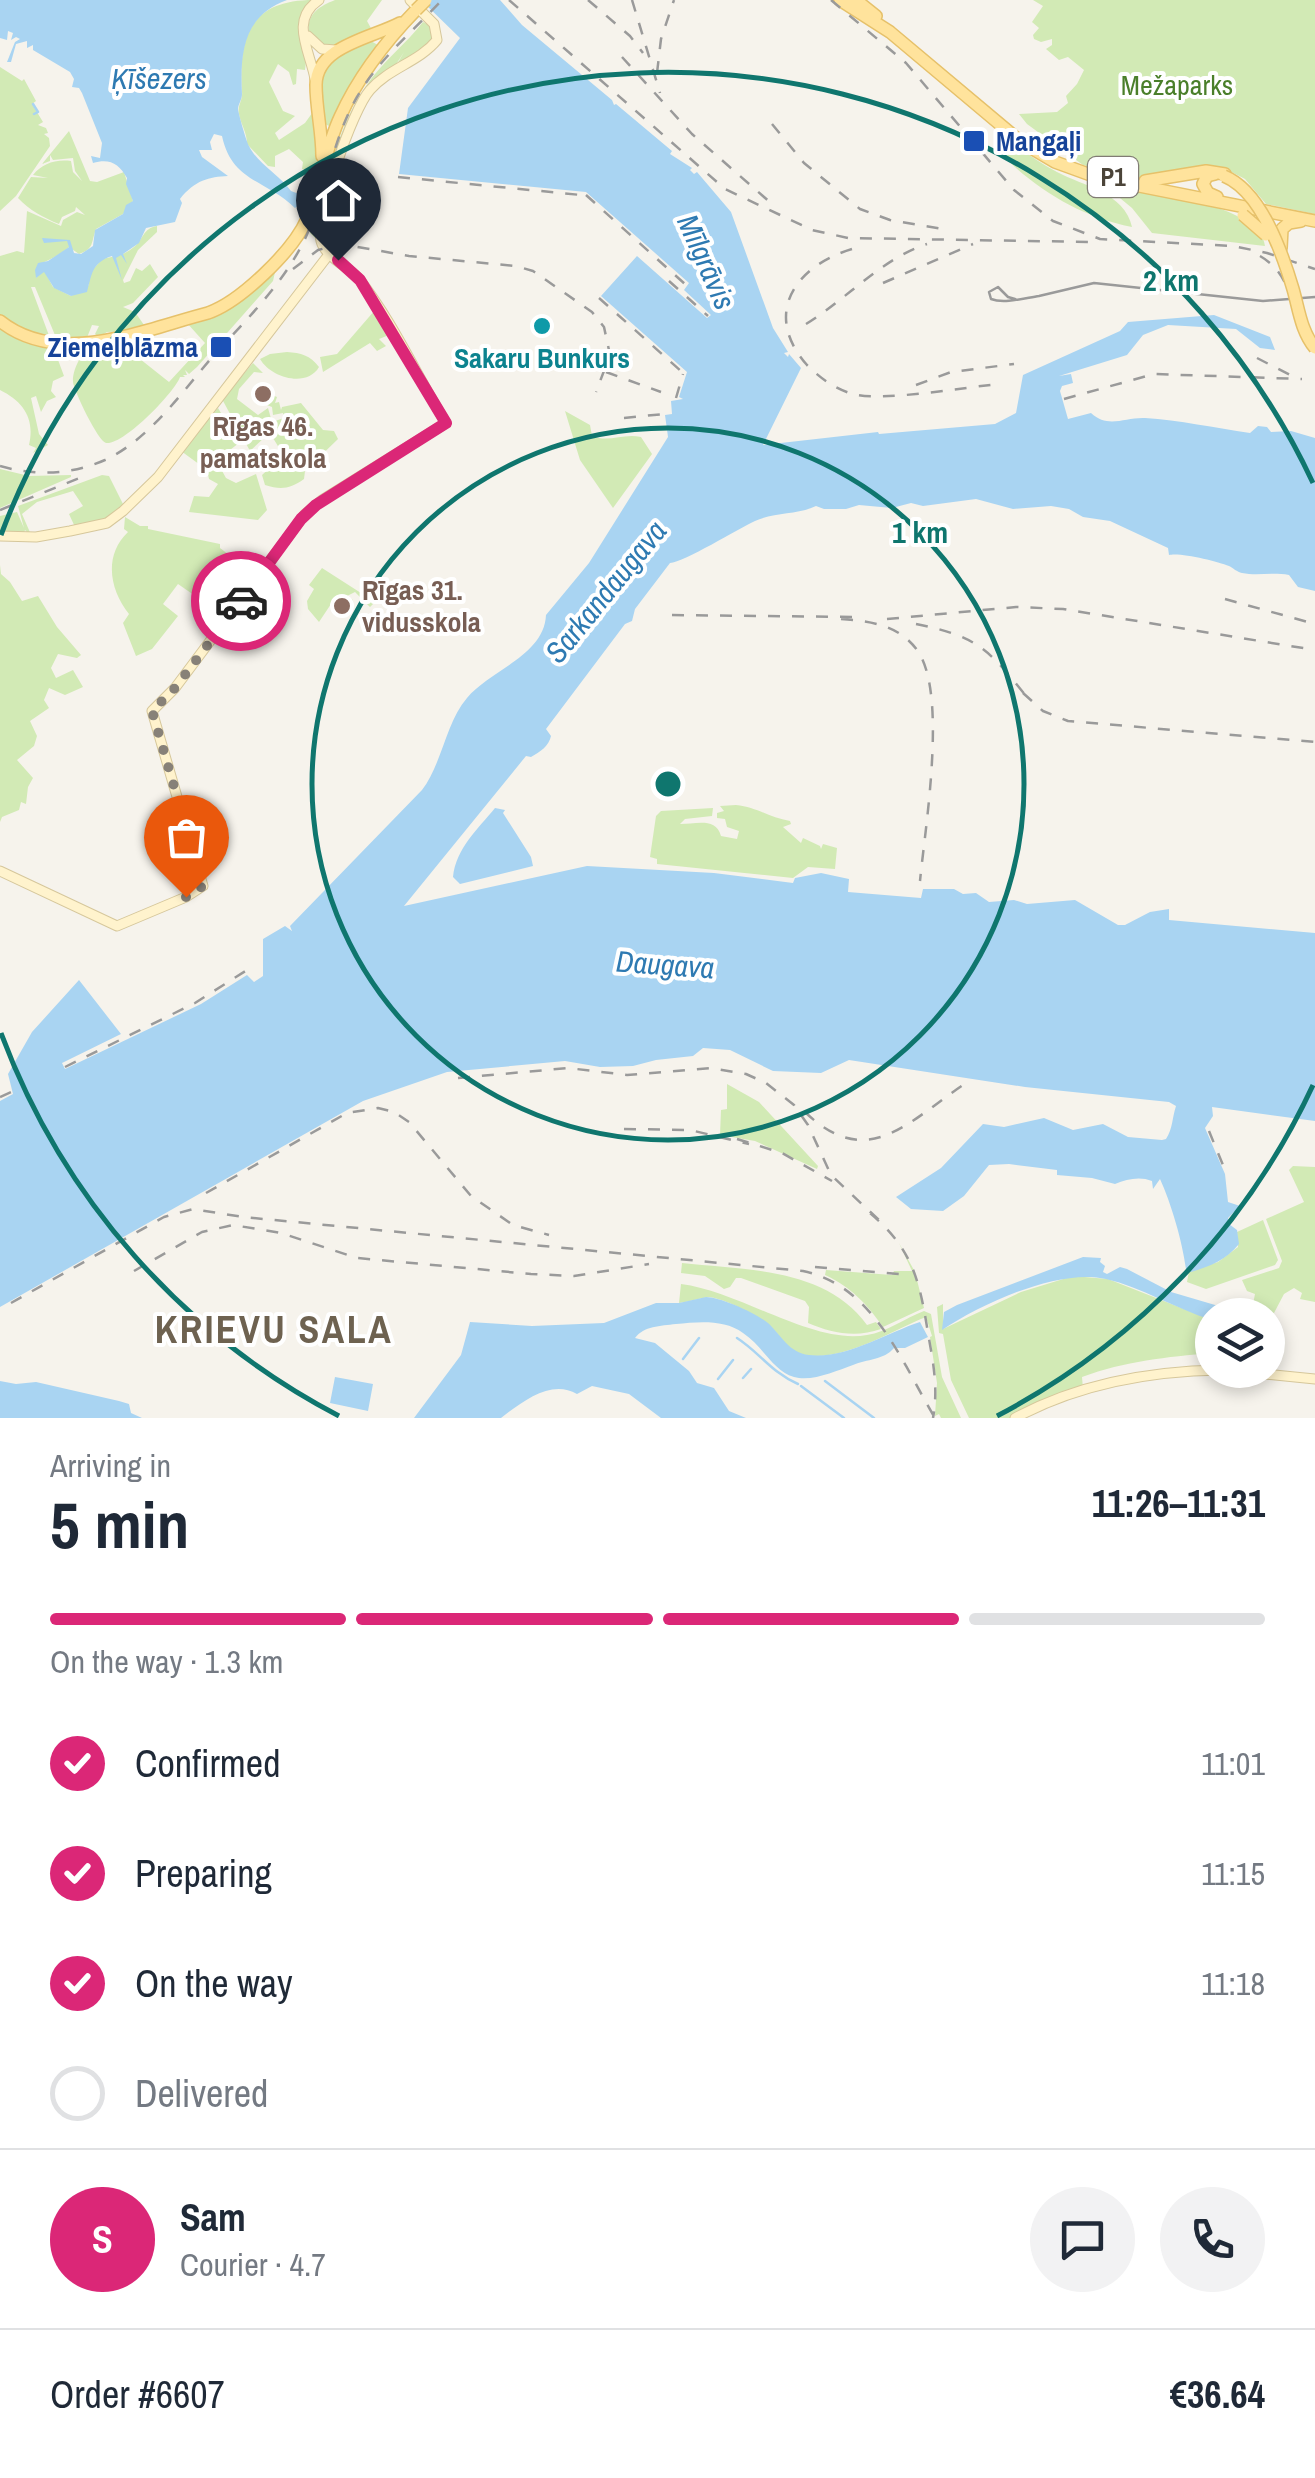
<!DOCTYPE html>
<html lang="en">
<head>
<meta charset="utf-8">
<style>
	body { margin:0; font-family:"Archivo Narrow",sans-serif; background:#f2f2f3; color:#1f2937; height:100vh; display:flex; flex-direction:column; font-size:38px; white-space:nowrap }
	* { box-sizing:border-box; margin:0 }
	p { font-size:32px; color:#747a83 }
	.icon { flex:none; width:55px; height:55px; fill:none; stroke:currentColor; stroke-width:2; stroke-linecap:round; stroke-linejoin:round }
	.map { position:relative; height:1418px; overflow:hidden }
	.drawer { display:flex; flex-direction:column; background:#fff; flex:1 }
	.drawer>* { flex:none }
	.fabs { position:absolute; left:1195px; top:1298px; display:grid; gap:20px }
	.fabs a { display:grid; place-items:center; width:90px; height:90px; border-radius:50%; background:#fff; box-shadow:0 5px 15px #0003; font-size:50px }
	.pin { position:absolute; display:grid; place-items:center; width:85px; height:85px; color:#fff; margin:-102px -42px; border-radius:50% 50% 50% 0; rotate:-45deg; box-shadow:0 0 10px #0007 }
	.pin .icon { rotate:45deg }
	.courier { position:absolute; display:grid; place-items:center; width:100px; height:100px; margin:-50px; border:8px solid #db2777; border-radius:50%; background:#fff; color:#222; box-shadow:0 2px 12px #0007 }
	.headline em { font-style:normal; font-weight:700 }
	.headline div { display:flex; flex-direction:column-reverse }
	.headline { display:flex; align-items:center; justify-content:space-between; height:170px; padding:0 50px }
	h1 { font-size:65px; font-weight:700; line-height:75px }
	.bar { display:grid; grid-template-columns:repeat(4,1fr); gap:15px 10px; align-content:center; height:120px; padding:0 50px }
	.bar i { height:12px; border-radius:8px; background:#e0e1e3 }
	.bar .selected { background:#db2777 }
	.bar p { grid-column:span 4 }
	.line { display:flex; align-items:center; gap:25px; padding:0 50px; border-top:2px solid #e0e1e3 }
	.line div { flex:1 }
	.round { display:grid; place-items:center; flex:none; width:105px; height:105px; border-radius:52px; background:#f2f2f3 }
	ol { padding:0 50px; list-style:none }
	li { display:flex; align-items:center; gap:30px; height:110px }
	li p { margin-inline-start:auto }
	li .icon { padding:10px; border-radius:50%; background:#db2777; color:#fff; stroke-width:4 }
	li:last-child { color:#747a83 }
	li i { width:55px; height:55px; border:5px solid #e0e1e3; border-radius:50% }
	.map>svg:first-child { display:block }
	.green { fill:#d2eab5 }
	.water { fill:#a9d4f2 }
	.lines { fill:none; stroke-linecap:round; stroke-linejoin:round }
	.stream { stroke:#a9d4f2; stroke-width:2.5 }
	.secondary-casing { stroke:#d6c79b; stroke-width:11 }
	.primary-casing { stroke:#e6c16a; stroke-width:14 }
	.secondary { stroke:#fff3cd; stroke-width:9 }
	.primary { stroke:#ffe39c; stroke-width:11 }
	.tram { stroke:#9a9a9a; stroke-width:2.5 }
	.rail { stroke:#9a9a9a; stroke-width:2.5; stroke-dasharray:12 12; stroke-linecap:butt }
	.primary-bridge-casing { stroke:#e6c16a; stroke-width:14; stroke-linecap:butt }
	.primary-bridge { stroke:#ffe39c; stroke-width:11 }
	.done { stroke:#878178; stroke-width:10; stroke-dasharray:0 18 }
	.route { stroke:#db2777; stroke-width:12 }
	.ring { fill:none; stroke:#0f766e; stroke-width:5 }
	.transit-dot { fill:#1a4fb4; stroke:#fff; stroke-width:4 }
	.culture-dot { fill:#0f9aa8; stroke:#fff; stroke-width:4 }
	.education-dot { fill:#8d6e63; stroke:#fff; stroke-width:4 }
	.labels { text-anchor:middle; stroke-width:8; stroke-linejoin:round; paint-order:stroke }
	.shield { fill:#fff; stroke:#817c74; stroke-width:2.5 }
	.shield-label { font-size:25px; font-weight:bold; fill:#4b4439 }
	.park-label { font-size:28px; fill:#4a7f2a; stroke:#fff }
	.transit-label { font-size:28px; font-weight:bold; fill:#164399; stroke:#fff; text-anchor:start }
	.culture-label { font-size:28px; font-weight:bold; fill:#0d838f; stroke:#fff }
	.education-label { font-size:28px; font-weight:bold; fill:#785e54; stroke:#fff }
	.water-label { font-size:30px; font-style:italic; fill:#2e7ab2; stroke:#fff }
	.district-label { font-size:38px; font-weight:bold; letter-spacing:2.5px; fill:#6e6250; stroke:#fff }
	.centre { fill:#0f766e; stroke:#fff; stroke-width:5 }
	.ring-label { font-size:30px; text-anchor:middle; font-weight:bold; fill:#0f766e; stroke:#fff; stroke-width:8; stroke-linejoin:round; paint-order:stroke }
</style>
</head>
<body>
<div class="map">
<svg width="1315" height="1418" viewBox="0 0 1315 1418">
	<rect width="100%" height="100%" fill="#f6f3ec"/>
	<!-- green -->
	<path class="green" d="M313 0C285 28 310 40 305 70L297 69 296 84 293 85 289 72 278 64 269 82 283 111 295 116 275 133 279 140 305 123 315 109 318 173 302 169 303 162 289 149 275 156V167L268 166 247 144C247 132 241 125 239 114 237 106 243 100 242 92 238 36 251 0 313 0Z
		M335 0H382L367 21 372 30 343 47 325 48 309 35C306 14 318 7 335 0Z
		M1033 0H1315V214L1266 204 1245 179 1222 167 1205 166 1138 178 1083 165 1027 124 1019 114 1057 112 1068 103 1066 96 1077 84 1084 70 1068 57 1059 60 1046 49 1052 45V39L1041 42 1034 39 1033 35 1039 28 1032 22 1043 6Z
		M418 13 430 23 435 40 396 66 404 52 395 66 362 96 317 228 316 239 310 233C327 184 336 129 366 86 382 62 406 44 423 22L427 24 420 16 405 31 402 28Z
		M369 40 378 45 331 127 323 123 318 84 329 58Z
		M0 67 22 81 24 79 36 101 32 104 43 122 38 125 46 128 48 133 44 134 49 138 50 146 16 196 0 211Z
		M69 131 90 181 97 182 124 172 133 201 123 214 96 229C91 243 94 249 79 254L69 247C63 253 45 263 38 264L36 278 41 271 45 272 53 287 71 296 89 285V274L102 259C115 256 123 256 134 247 143 240 143 228 157 226V232L138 250 123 280 124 283 130 281 136 268 142 271 150 264 158 277 133 303 123 307 135 312 144 325 136 327 134 331 107 332 99 337 95 334 99 326 92 325 86 340H57L35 287H31L64 376 53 381 51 391 56 397 47 401 41 412 36 396 31 398 39 434 48 445 33 453 36 448 29 445C35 419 24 402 0 390V256L17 251 24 253 27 211 61 226 63 220 77 212 85 215 76 207 75 211 62 217 59 224C44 218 29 210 18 198L31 177 48 178 33 175C42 164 55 159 71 161L73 172 82 181 75 171 73 158 53 160 50 155V161L42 164Z
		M1010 140C1025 153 1040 163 1057 172 1083 186 1125 193 1132 227 1079 216 1037 190 999 152Z
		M1112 185C1147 191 1262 205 1265 246L1152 233 1132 208 1109 189Z
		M276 268 273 281 197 367 189 374 185 370 187 375H183L185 377H180C175 392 123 446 106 443 98 441 74 391 73 382 72 370 83 348 95 343 106 339 122 340 134 339L140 359 169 382 205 343 187 323Z
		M375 310 389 335 379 339 386 346 377 351 370 343 323 372 320 357 337 354Z
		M287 352C301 353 310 355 319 367 307 388 271 378 260 359L270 354Z
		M253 363 263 373 254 372 239 389 237 399 258 415 268 408 272 422 284 418 283 413 273 415 272 407 267 405 272 395 277 397 275 403 279 402 281 410 282 407 301 403 323 430 334 431 338 439 305 471 304 479C290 489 281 490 265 485L262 475 273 465 281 451 273 438 265 437 250 451 222 399Z
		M218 408 239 443 226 453 221 469 226 478 236 483 256 474 267 510 258 520 189 512 194 496 209 497 218 484 209 479 207 470 181 451Z
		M565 411 590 425 592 436C609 443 623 433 641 437L652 454 613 508 580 460Z
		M0 469 29 476 71 475V477L0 508Z
		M102 475 109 476 124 506 109 519 75 527 69 514 83 506 73 491 37 502 22 514 32 537 25 530 23 536 0 534V516L17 512 24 528 18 506Z
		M125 517 140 526H148V529L220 544V548L241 564 228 573 226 571 220 573 219 578 227 577 234 586 249 571 254 575 224 616 178 584 163 604 178 616 152 649 136 656 123 623 129 614C110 590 103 556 128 532L124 529Z
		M0 565 1 574 10 582 22 601 38 596 57 627 81 655 77 658 58 654 51 668 56 678 73 670 83 687 65 695 49 688 44 700 49 708 30 721 37 736 34 746 17 760 33 778 28 787 26 804 21 802 19 810 2 817 0 822Z
		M322 568 375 602 370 607 355 592 347 596 353 600 348 604 346 598 337 595 319 622 308 609 307 601 314 589 309 585Z
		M736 805C757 807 770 818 790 821L791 824 783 827 801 843 803 838 820 846 821 849 823 844 837 848 835 869 808 867 793 878 657 864V859L650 857 656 816 661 811 713 808 712 816 685 819 680 824C696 824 716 817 721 836L737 839 739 831 727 827 725 819 717 818V813L724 811 720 806Z
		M727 1084 759 1102 818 1166 817 1169 755 1141 720 1135 721 1110 727 1109Z
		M1293 1166 1315 1167V1302L1300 1299 1302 1293 1294 1288 1284 1294 1274 1313 1252 1309 1255 1294 1247 1291 1242 1280 1279 1268 1282 1261 1266 1219 1304 1202 1289 1170Z
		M1263 1220 1278 1260 1275 1265 1206 1289 1187 1282 1189 1271 1218 1262 1238 1247 1237 1232Z
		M899 1243 915 1272 924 1308 883 1327C867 1304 851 1287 825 1275L826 1270 892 1275 894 1271H912Z
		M682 1263C746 1270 826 1268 867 1325L876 1322 881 1329C856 1338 831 1333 808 1323L809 1307 805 1301 741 1278H736L730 1287 724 1289 705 1276 681 1273Z
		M1073 1276 1108 1279 1212 1320V1353C1167 1357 1125 1361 1082 1377L1083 1389 1010 1418H969L951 1380 943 1334 939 1333 937 1307 943 1304V1329L1021 1292Z
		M681 1284C739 1291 813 1345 867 1335 887 1332 905 1318 924 1311L931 1314 942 1377 961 1418H941L939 1414 935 1416 937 1383 930 1337 932 1336 926 1317C893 1330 843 1362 805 1355 788 1352 782 1337 770 1326 762 1317 720 1297 709 1297 699 1298 689 1302 679 1303Z"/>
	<!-- water -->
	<path class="water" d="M0 0H287C243 16 240 53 242 94 242 100 238 104 238 109 238 112 247 144 249 146 257 163 280 175 291 191L299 194 300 204 295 208C265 179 232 182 222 136L214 134 210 142 212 150H199L202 157 228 176C209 177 195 180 180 199L182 203 175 222 146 228 139 243 123 254 127 264 121 255 116 258 122 280 112 256C91 263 92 275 87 292L71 296 54 288 44 272 36 278 35 270 38 263 48 261 69 247 67 241 44 243 42 238 70 240 74 253 81 254 93 246 95 230 123 214 126 205 133 201 126 184 127 178C119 164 110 158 93 163L91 156 100 158 102 143 82 93 79 88 72 87 74 79 70 72 33 50V45L27 48V41L16 44 11 62H7L15 42 20 39 16 37 11 40 13 33 8 31 7 40 0 38Z
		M421 0H500L522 25 612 100 614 105 616 104 672 151 670 154 692 168 690 170 694 174 697 172 731 212 773 328 788 352 784 353 788 357 789 354 801 368 763 445 878 432 879 434 995 424 1016 413 1023 375 1120 331 1128 322 1214 315 1270 337 1275 350 1260 348 1236 329 1168 325 1143 335 1127 355 1059 376 1071 374 1073 383 1062 386 1060 391 1068 419 1091 413C1108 429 1125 417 1145 418 1179 420 1215 428 1250 433L1258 426 1267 427 1271 432 1291 431 1315 438V591L1298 587 1289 575C1272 572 1257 576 1242 573 1237 572 1233 568 1229 566 1217 561 1179 552 1169 555L1168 548 1110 521 1083 517 1069 509 1051 506 1013 509 976 499 923 506 911 503 892 508 859 505 846 509H824L816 506C797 515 775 512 755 521 738 529 684 562 670 563L635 609 632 621 625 624 546 729 551 736C549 746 540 752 531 757L526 756 404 906 587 866 714 873 793 883 795 878 821 873 849 879 848 892 921 898 923 889H954L963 894 976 893 989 902 1014 900 1027 904 1075 900 1118 925H1125L1150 912 1169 909V920L1315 933V1121L1212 1107 1213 1116 1205 1128 1225 1174 1228 1202 1240 1206 1228 1218 1229 1224 1237 1230 1239 1244C1226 1260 1211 1266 1191 1272L1186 1269C1182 1240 1171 1203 1160 1179L1153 1189 1152 1181C1140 1176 1127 1179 1115 1184L1092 1178 1057 1175V1170L1009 1164 989 1165 964 1196 943 1211 911 1209 896 1197 941 1168 983 1124 1004 1127 1044 1118 1073 1130 1103 1124 1128 1137 1162 1140 1166 1139C1173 1128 1172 1118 1176 1106L1169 1102 1025 1087 849 1060 821 1073 773 1071 730 1050 703 1048 693 1056 656 1060 633 1066 600 1067 565 1061 447 1072 363 1101 0 1307V1101L13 1094 8 1074 32 1032 79 980 121 1034 62 1063 65 1069 201 1004 247 975 254 982 263 976V939L285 926 292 931 290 926 422 790C442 764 446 722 467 698 490 670 544 656 546 615L589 563 668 437 665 415 672 414 671 401 683 399 679 397 687 372 601 296 637 256 707 318 711 315 684 290 689 283 586 192 399 174 408 108 460 38Z
		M495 808 505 810 503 813 531 857 533 866 460 884 453 877C456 848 478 829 495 808Z
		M1083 1257 1101 1258 1100 1262 1105 1266 1103 1272 1107 1274 1120 1267 1127 1269 1171 1292 1249 1315H1212V1320C1176 1309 1141 1287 1106 1279 1059 1268 983 1303 942 1330L944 1312 957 1305Z
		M706 1297C720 1297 756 1313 768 1323 781 1335 789 1353 809 1355 847 1359 886 1333 920 1322L928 1337 905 1348H894C884 1360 867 1359 853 1365 836 1371 812 1382 794 1377 772 1370 763 1346 743 1333 724 1319 698 1322 676 1324 660 1326 644 1326 635 1338L655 1343 689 1371 697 1383 714 1388 729 1411 746 1418H661L629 1394 592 1386 577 1394C552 1379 524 1400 501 1418H414L461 1355 470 1322 532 1326 604 1323 656 1303H679Z
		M335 1377 373 1384 368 1411 330 1403Z
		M0 1381 16 1384 36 1382 119 1401 129 1404 131 1413 142 1418H0Z"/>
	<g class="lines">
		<!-- stream -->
		<path class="stream" d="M33 104 38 112 34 114
			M737 1338C759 1352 772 1373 798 1384
			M683 1359 699 1338
			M743 1378 751 1369
			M718 1379 733 1360
			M825 1381 874 1418
			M801 1386 844 1418"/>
		<defs>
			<path id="secondary" d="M308 36 322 49 336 50
				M315 79C310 51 289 20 319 0
				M0 536 36 537 70 531 107 523 123 511 158 477 330 253
				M0 871 117 926 186 897 203 886 152 711 175 688 305 514 322 500 446 423C417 376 393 322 359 279 349 267 325 257 321 241 316 216 352 110 370 90 389 68 419 62 437 40L434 24 410 0
				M1225 1370 1315 1379
				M1015 1418C1078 1384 1151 1371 1221 1370"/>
			<path id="primary" d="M840 0 890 32 1021 142 1055 162 1099 178 1315 221
				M856 0 876 16
				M322 156C322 132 316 108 316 85 316 46 372 38 400 23
				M1215 174 1207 176 1203 184 1208 193 1217 197
				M1145 181 1206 171 1225 174
				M1281 248 1282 229 1289 223 1301 221
				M0 321C59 368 142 330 208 313 240 302 293 251 307 219 321 186 325 149 340 117 358 77 385 42 416 10"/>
		</defs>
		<!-- secondary casing -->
		<use href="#secondary" class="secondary-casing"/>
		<!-- primary casing -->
		<use href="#primary" class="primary-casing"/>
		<!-- secondary -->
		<use href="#secondary" class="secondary"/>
		<!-- primary -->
		<use href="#primary" class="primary"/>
		<!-- tram -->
		<path class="tram" d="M1015 299 1008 297 998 287 989 292 991 299C1004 304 1025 298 1039 296L1094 283 1263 301 1315 297"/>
		<!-- rail -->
		<path class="rail" d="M509 0 725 189 812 230 848 238 1090 242
			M588 0 630 36 643 53
			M632 0 660 93
			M831 0 906 63 1014 190 1053 221 1100 239 1233 246 1267 253 1315 269
			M622 57 692 134 772 204
			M657 73 661 39 674 0
			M772 124 804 163 860 209 890 220 943 229
			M398 177 581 195
			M586 195 686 285
			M852 249C795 266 762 314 807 365 820 378 835 389 853 394 884 402 964 387 1000 384
			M1260 256C1300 279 1287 323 1315 354
			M293 269 318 250 341 244 409 256 516 266 533 271 592 312 604 327 610 355 596 392
			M669 281 708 316
			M883 283 973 244
			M599 298 681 371
			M806 324C847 299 881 259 927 244
			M1257 358 1292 376
			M606 372 661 392
			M916 385 951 372 1014 364
			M676 398 683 374
			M1064 399 1154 374 1302 379
			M624 418 664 414
			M0 466C35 476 71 475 105 460 150 439 182 392 214 355 247 319 282 285 304 241 326 195 331 142 357 97 378 60 413 31 442 0
			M0 510 82 477
			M1225 599 1315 624
			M672 615 853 617
			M841 619C870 621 899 625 917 650 948 692 925 828 920 881
			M887 619 1016 607 1063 609 1315 650
			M916 624C982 637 990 652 1031 702
			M1023 693 1043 711 1068 721 1315 742
			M65 1067 195 1003 247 970
			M458 1078 568 1068 627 1075 711 1068 746 1074 766 1083 794 1105 808 1125 831 1175 880 1221
			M0 1097 11 1092
			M805 1112C867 1172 908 1122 963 1085
			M624 1129 690 1130 749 1144
			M1209 1131 1225 1170
			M737 1139 782 1153 832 1181
			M206 1193 347 1113 378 1108 394 1112 409 1122 471 1196 513 1225 549 1235
			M870 1213C915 1251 920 1284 929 1339 934 1366 938 1391 933 1418
			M815 1267 900 1274
			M134 1271 202 1232 233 1225 281 1233 357 1258 531 1274 574 1276 649 1264
			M11 1303 164 1217 193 1209 243 1217 803 1271C874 1286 901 1361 935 1418"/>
		<defs>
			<path id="primary-bridge" d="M416 10 426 0
				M1224 176C1261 191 1282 252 1293 289 1299 310 1301 331 1315 348
				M1243 215 1266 235"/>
		</defs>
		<!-- primary-bridge casing -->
		<use href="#primary-bridge" class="primary-bridge-casing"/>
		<!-- primary-bridge -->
		<use href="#primary-bridge" class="primary-bridge"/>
	</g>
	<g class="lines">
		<!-- done -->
		<path class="done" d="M186 897 203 886 152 711 175 688 241 601"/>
		<!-- route -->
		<path class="route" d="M241 601 301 519 316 505 446 423 360 280 338 260"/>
	</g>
	<!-- distance rings -->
	<g class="ring">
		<circle cx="668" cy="784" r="356"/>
		<path d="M1313 1085A712 712 0 0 1 997 1416M339 1416A712 712 0 0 1 1 1033M1 535A712 712 0 0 1 1313 483"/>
	</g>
	<!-- markers -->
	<g class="transit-dot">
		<rect x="962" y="129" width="24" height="24" rx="5"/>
		<rect x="209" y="335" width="24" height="24" rx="5"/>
	</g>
	<circle class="culture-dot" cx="542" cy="326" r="10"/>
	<g class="education-dot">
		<circle cx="263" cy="394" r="10"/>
		<circle cx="342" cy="606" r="10"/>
	</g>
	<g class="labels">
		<!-- shield labels -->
		<rect class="shield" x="1088" y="157" width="50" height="40" rx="8"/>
		<g class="shield-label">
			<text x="1113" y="186">P1</text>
		</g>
		<!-- park labels -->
		<g class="park-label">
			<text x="1177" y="95">Mežaparks</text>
		</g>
		<!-- transit labels -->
		<g class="transit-label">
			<text x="996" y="151">Mangaļi</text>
			<text x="198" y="357" text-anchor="end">Ziemeļblāzma</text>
		</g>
		<!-- culture labels -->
		<g class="culture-label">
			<text x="542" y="368">Sakaru Bunkurs</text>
		</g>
		<!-- education labels -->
		<g class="education-label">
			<text x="263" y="436">Rīgas 46.<tspan x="263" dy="32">pamatskola</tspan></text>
			<text x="362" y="600" text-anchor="start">Rīgas 31.<tspan x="362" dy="32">vidusskola</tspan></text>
		</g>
		<!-- water labels -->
		<g class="water-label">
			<text x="159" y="89">Ķīšezers</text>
			<text transform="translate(706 262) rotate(66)" y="10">Mīlgrāvis</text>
			<text transform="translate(606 592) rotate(-51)" y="10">Sarkandaugava</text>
			<text transform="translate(665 965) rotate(4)" y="10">Daugava</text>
		</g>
		<!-- district labels -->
		<g class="district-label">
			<text x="274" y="1343">KRIEVU SALA</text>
		</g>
	</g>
	<circle cx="668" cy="784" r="15" class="centre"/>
	<g class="ring-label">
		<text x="1171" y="291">2 km</text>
		<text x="920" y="543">1 km</text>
	</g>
</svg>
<div class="fabs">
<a><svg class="icon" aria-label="layers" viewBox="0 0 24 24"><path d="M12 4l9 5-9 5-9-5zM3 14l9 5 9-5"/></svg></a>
</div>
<div class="pin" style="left:186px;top:897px;background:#ea580c"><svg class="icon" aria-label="bag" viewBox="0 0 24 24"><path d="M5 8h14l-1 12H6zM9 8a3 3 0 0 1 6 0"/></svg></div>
<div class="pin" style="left:338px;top:260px;background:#1f2937"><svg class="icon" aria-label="home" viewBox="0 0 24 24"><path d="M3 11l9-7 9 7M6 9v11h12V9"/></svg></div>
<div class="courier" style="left:241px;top:601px"><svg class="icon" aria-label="car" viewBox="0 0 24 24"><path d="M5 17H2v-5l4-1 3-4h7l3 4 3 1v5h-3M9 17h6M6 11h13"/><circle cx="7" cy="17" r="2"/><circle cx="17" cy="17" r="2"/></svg></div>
</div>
<section class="drawer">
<div class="headline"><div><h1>5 min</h1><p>Arriving in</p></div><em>11:26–11:31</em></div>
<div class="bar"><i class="selected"></i><i class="selected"></i><i class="selected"></i><i></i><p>On the way · 1.3 km</p></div>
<ol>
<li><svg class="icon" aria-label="check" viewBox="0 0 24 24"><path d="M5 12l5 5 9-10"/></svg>Confirmed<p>11:01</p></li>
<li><svg class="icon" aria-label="check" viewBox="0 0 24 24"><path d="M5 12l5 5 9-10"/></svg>Preparing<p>11:15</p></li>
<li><svg class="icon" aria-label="check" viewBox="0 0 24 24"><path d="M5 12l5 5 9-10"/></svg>On the way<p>11:18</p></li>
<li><i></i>Delivered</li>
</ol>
<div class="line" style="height:180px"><b class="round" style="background:#db2777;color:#fff">S</b><div><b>Sam</b><p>Courier · 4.7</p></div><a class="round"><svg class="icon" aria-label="chat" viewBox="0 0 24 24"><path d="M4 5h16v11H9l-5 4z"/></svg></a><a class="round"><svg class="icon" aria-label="phone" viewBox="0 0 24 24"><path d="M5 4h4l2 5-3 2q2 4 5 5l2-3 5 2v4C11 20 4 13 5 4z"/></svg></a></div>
<div class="line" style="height:130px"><div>Order #6607</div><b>€36.64</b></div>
</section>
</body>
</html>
